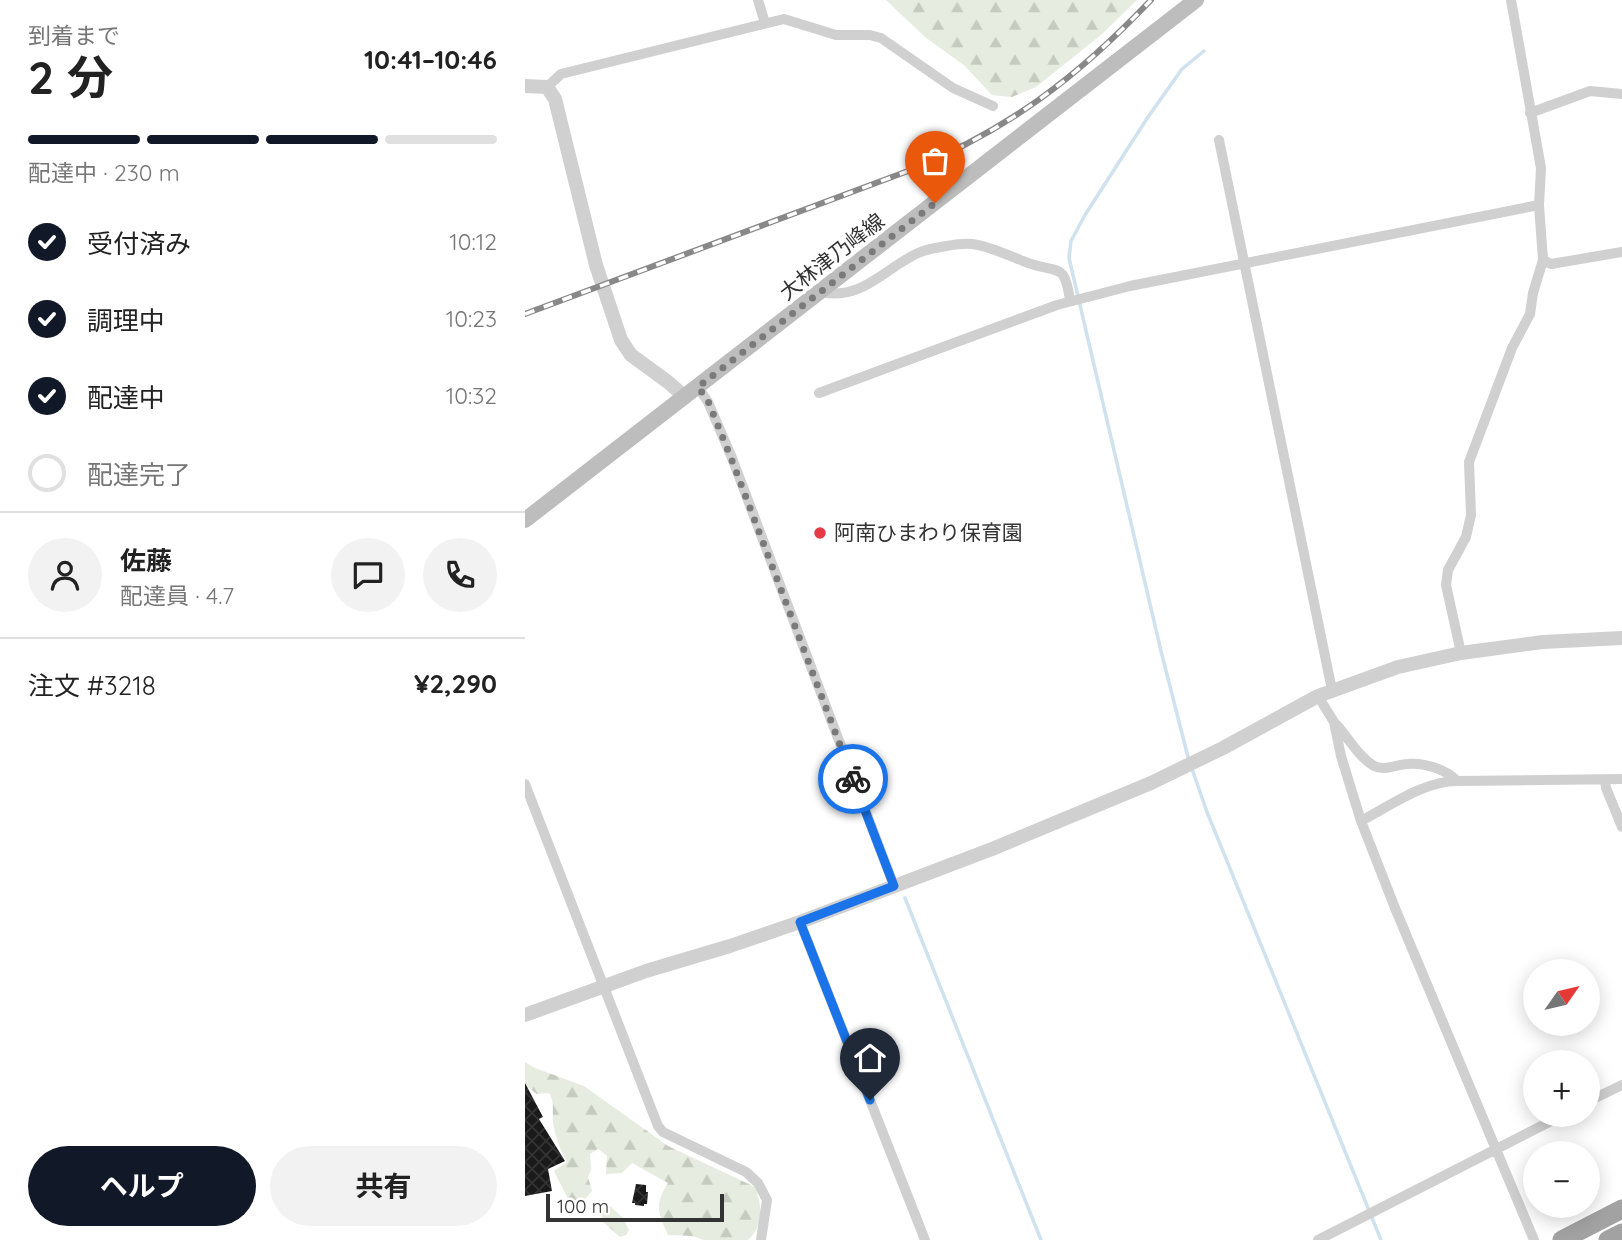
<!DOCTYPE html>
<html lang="ja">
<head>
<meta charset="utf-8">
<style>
	body { margin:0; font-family:Quicksand,"Noto Sans JP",sans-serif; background:#f2f2f2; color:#222; height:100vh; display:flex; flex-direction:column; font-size:26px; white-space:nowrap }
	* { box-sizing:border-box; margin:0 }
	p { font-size:23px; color:#767676 }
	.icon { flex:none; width:38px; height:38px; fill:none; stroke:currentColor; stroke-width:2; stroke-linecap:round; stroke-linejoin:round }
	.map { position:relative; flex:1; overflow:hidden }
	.sheet { display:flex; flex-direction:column; background:#fff; width:525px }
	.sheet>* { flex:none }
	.needle { width:46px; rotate:56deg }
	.fabs { position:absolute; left:998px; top:959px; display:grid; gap:14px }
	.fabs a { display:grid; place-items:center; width:77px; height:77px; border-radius:50%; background:#fff; box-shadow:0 4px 18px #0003; font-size:35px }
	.scale { position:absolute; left:21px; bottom:18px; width:178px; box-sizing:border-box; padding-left:7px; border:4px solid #333; border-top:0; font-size:19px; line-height:24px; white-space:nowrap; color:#333; -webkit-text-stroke:5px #fff; paint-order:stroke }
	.pin { position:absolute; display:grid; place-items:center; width:60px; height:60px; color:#fff; margin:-72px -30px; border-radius:50% 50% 50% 0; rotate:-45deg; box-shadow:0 0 7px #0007 }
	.pin .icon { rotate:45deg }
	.courier { position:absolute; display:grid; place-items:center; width:70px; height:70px; margin:-35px; border:5px solid #1a73e8; border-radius:50%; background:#fff; color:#222; box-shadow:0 2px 9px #0007 }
	.summary em { font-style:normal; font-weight:700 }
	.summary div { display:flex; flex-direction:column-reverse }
	.summary { display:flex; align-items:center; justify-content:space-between; height:119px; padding:0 28px }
	h1 { font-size:46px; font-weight:700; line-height:52px }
	.bar { display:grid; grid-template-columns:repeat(4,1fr); gap:10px 7px; align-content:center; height:84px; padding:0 28px }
	.bar i { height:9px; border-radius:5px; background:#e0e0e0 }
	.bar .on { background:#111827 }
	.bar p { grid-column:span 4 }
	.line { display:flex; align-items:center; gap:18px; padding:0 28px; border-top:2px solid #e0e0e0 }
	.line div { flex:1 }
	.round { display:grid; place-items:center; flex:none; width:74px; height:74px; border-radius:37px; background:#f2f2f2 }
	ol { padding:0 28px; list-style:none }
	li { display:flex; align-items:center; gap:21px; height:77px }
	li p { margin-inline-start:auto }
	li .icon { padding:7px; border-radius:50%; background:#111827; color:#fff; stroke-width:4 }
	li:last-child { color:#767676 }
	li i { width:38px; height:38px; border:4px solid #e0e0e0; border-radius:50% }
	.button { display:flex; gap:14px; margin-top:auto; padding:14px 28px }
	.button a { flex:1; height:80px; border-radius:42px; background:#111827; color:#fff; font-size:28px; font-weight:700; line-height:80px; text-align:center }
	.button a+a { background:#f2f2f2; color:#222 }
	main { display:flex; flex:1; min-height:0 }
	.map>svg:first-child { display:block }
	.forest { fill:url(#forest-firs) }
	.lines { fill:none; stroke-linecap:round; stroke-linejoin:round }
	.stream { stroke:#cfe2ee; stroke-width:3.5 }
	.building { fill:url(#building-cross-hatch) }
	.minor { stroke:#d0d0d0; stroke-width:10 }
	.tertiary { stroke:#d0d0d0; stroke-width:14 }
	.secondary { stroke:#bdbdbd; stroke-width:16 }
	.trunk { stroke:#a2a2a2; stroke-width:19 }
	.rail-casing { stroke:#888; stroke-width:6 }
	.rail { stroke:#fff; stroke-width:3.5; stroke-dasharray:10; stroke-linecap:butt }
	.done { stroke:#7a7a7a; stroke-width:7; stroke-dasharray:0 12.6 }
	.route { stroke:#1a73e8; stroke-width:9 }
	.poi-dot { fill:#e63946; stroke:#fff; stroke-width:2.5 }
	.labels { text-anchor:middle; stroke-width:7; stroke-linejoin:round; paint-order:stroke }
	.street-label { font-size:21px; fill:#333; stroke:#fff }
	.poi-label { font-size:21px; fill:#333; stroke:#fff; text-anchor:start }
</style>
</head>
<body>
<main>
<section class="sheet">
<div class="summary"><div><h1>2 分</h1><p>到着まで</p></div><em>10:41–10:46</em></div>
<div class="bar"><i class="on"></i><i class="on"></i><i class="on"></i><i></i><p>配達中 · 230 m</p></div>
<ol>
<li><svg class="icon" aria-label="check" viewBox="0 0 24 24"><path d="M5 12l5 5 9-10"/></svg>受付済み<p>10:12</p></li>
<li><svg class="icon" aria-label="check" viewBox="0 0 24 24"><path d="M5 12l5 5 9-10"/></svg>調理中<p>10:23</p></li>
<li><svg class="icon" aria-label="check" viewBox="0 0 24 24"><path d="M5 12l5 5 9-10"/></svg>配達中<p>10:32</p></li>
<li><i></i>配達完了</li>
</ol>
<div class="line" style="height:126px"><a class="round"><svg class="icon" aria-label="person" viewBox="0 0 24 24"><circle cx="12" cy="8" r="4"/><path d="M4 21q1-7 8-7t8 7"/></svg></a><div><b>佐藤</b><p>配達員 · 4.7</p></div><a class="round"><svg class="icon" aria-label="chat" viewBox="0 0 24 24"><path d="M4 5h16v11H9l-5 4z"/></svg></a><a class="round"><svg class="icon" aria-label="phone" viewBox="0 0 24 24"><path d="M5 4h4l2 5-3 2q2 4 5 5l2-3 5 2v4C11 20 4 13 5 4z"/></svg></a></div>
<div class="line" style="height:91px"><div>注文 #3218</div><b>¥2,290</b></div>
<div class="button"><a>ヘルプ</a><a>共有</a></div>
</section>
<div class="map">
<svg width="1097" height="1240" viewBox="0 0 1097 1240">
	<defs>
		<pattern id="forest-firs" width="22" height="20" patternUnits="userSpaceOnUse" patternTransform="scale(1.75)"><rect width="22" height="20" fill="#e6ecdf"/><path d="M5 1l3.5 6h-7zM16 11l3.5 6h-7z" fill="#c6cbc0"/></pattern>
		<pattern id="building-cross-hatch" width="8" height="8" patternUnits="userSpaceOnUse" patternTransform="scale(1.75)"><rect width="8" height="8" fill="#1a1a1a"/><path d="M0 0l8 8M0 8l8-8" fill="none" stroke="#333"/></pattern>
	</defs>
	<rect width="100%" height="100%" fill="#fff"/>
	<!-- forest -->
	<path class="forest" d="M361 0H612L577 34 511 87 487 97 467 95 440 66 400 37Z
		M0 1062 10 1068 59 1086 143 1146 230 1187C237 1205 239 1226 223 1240H179L167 1236 143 1235C133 1212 129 1206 143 1183L107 1163 97 1173 81 1174 82 1156 73 1149 65 1154 66 1170 63 1177 67 1191 59 1200 44 1201 29 1171 42 1162C35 1149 30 1137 28 1122 27 1112 30 1102 24 1093L12 1094 0 1085Z
		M85 1206 98 1218 104 1230 101 1235 95 1237 78 1222 76 1213Z"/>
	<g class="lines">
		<!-- stream -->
		<path class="stream" d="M664 761 636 651 544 258 546 241 560 215 623 117 657 69 679 51
			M667 769 682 812 856 1240
			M380 898 516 1240"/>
	</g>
	<!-- building -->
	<path class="building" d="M0 1083 18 1117 14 1119 40 1161 23 1169 27 1191 0 1196Z
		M111 1184 121 1185V1192H123L122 1204H119V1206L110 1205V1203H107Z"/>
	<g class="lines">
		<!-- minor -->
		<path class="minor" d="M233 0 240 23
			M22 87 36 74 259 19 311 35H345L356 38 428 88 468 106
			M1005 113 1065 91 1097 94
			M694 140 807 690
			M1018 260 1026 264 1097 252
			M296 292C337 301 360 268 393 253 404 248 435 243 447 244 462 245 487 257 503 263 535 274 539 262 545 300
			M173 387 183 402 207 458 369 886
			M294 393 532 305 605 286 1014 205
			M936 653 921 585 923 570 941 537 946 515 944 462 987 348 1005 314 1008 293 1018 260 1014 205 1016 168 986 0
			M793 696 809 722 816 756 836 821 870 908 1009 1240
			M812 725C823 738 834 757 849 766 859 771 871 765 882 764 898 762 921 769 932 781 899 781 865 806 836 821
			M1080 780 1081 788 1097 827
			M932 781 1097 779
			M0 784 133 1126 138 1132 221 1172 233 1183 242 1200 236 1240
			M275 922 400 1240
			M1062 1102 1097 1085
			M793 1240 1038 1115"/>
		<!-- tertiary -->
		<path class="tertiary" d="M0 86 22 87 30 99 71 265 96 340 106 355 143 382 160 397
			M0 1015 121 971 205 946 275 922 467 849 626 783 698 748 793 696 873 667 936 653 1018 642 1097 638"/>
		<!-- secondary -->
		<path class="secondary" d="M0 520 671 0"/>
		<!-- trunk -->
		<path class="trunk" d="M1037 1240 1097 1209
			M1083 1240 1097 1233"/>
		<defs>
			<path id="rail" d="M0 314 383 171C483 130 552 78 626 0"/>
		</defs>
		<!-- rail casing -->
		<use href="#rail" class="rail-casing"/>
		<!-- rail -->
		<use href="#rail" class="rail"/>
	</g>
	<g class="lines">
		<!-- done -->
		<path class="done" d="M328 779 206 458 183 401 173 387 410 203"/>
		<!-- route -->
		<path class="route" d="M328 779 369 886 275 922 345 1100"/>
	</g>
	<!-- markers -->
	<circle class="poi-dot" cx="295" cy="533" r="7"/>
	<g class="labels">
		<!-- street labels -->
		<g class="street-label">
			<text transform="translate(307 257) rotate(-38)" y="7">大林津乃峰線</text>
		</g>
		<!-- poi labels -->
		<g class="poi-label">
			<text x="309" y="540">阿南ひまわり保育園</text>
		</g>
	</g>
</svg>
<div class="fabs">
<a><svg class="needle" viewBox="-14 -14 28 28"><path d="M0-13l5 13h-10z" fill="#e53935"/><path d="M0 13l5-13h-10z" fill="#767676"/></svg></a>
<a>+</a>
<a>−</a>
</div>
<div class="scale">100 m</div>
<div class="pin" style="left:410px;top:203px;background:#ea580c"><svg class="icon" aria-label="bag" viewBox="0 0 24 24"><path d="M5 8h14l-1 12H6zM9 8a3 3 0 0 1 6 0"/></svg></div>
<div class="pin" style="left:345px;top:1100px;background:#1f2937"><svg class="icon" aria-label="home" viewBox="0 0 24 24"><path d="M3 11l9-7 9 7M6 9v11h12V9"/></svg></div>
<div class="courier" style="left:328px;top:779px"><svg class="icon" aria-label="bike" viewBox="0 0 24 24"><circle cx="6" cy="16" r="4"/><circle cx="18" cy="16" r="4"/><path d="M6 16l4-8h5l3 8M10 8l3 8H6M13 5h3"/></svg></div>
</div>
</main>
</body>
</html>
